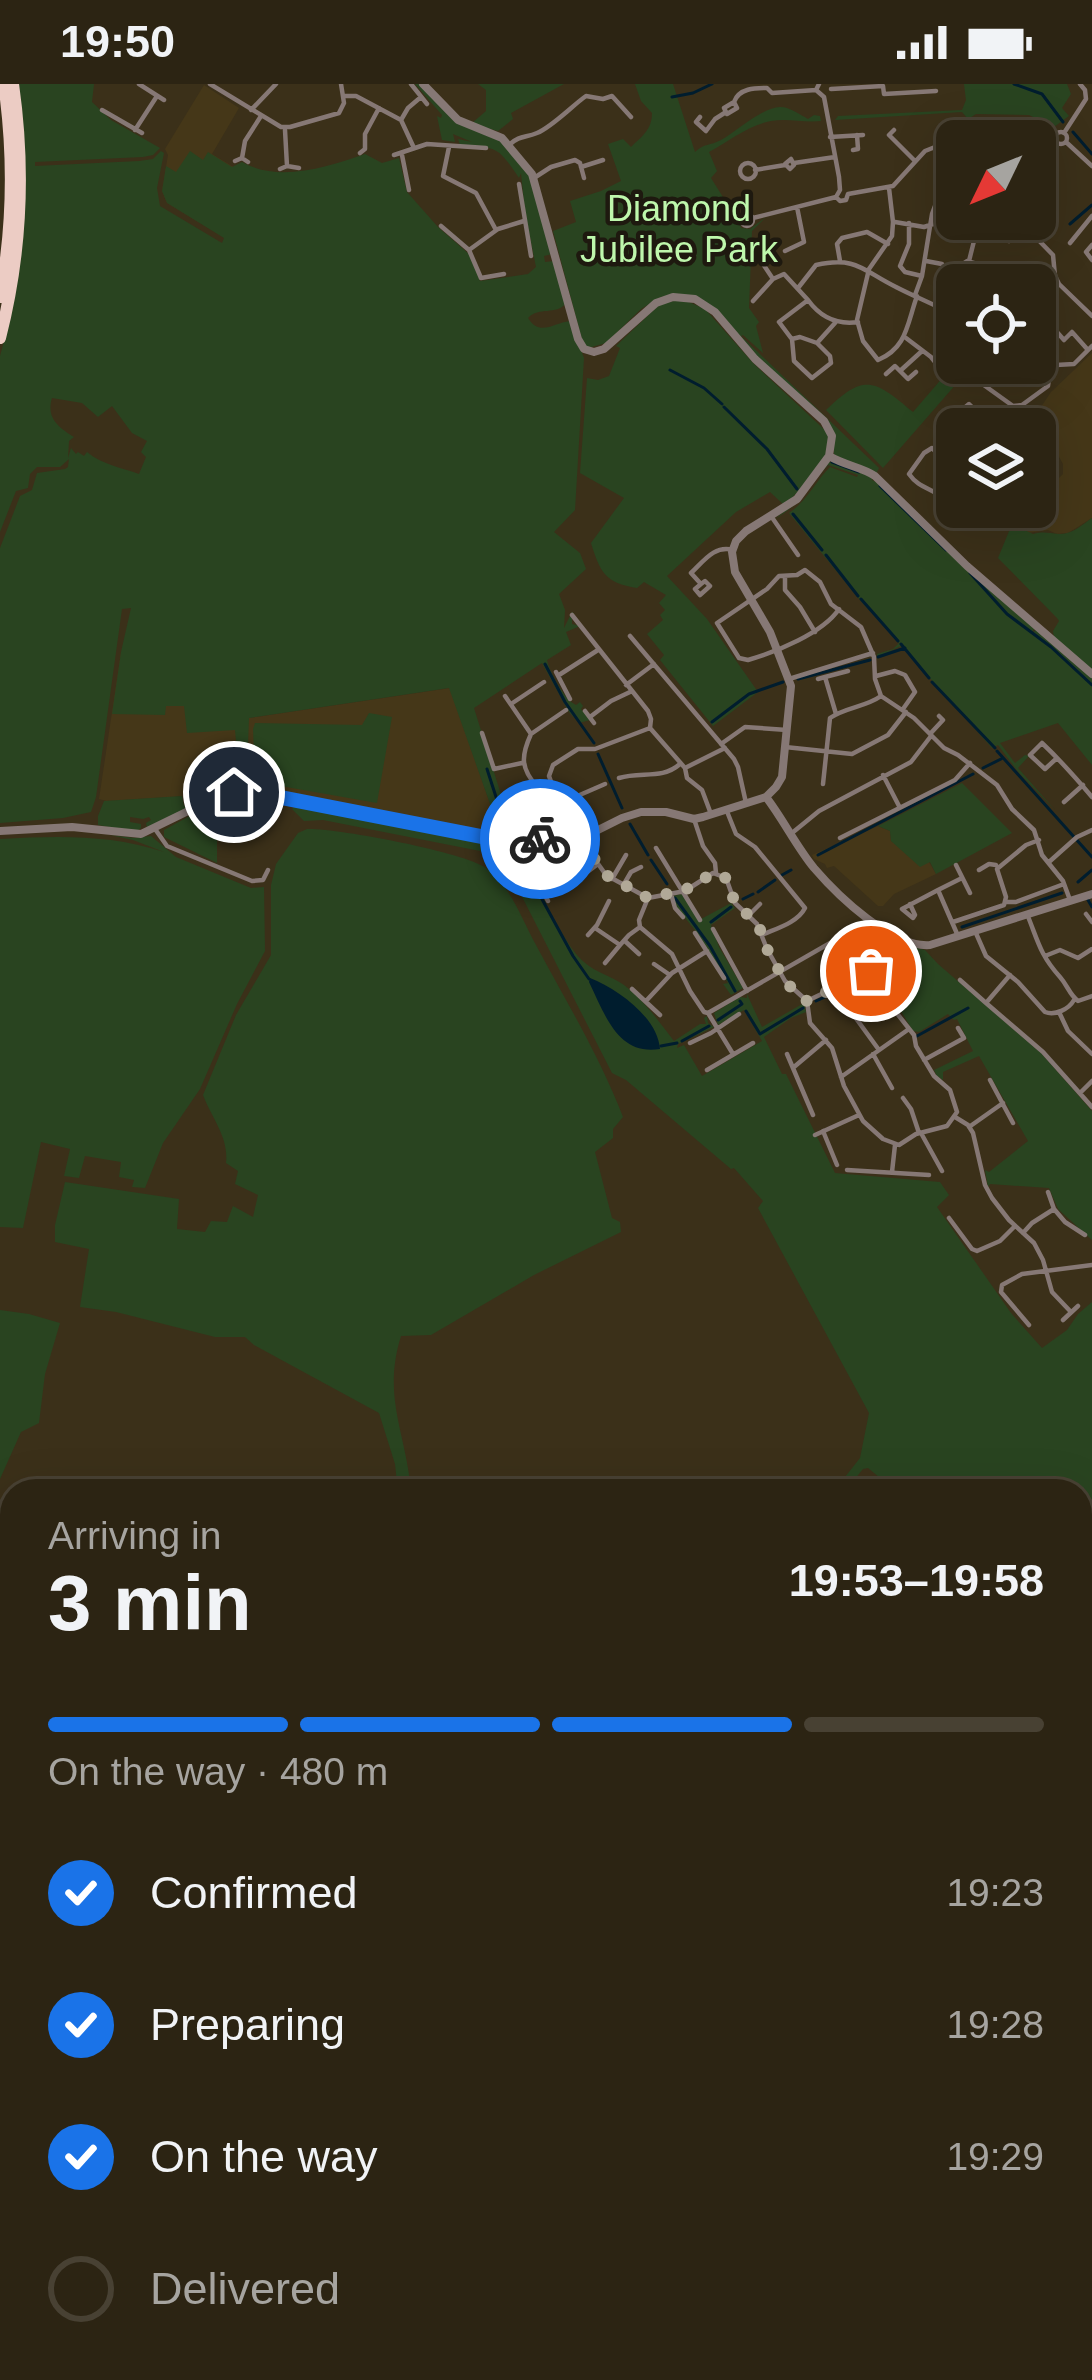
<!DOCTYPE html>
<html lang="en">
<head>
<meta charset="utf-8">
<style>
	body { margin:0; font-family:Arial,sans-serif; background:#383021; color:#f1f3f6; height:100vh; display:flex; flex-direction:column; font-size:45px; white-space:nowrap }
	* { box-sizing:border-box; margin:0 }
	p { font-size:39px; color:#a6a4a0 }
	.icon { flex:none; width:66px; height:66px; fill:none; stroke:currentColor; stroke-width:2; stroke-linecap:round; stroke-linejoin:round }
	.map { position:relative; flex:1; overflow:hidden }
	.side { position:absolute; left:0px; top:1395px; width:1092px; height:903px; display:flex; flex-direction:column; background:#2c2413; border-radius:36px 36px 0 0; box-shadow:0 12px 48px #0002,0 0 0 3px #484133 }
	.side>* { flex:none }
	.needle { width:78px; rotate:227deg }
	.fabs { position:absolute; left:936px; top:36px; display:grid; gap:24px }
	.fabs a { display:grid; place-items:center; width:120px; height:120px; border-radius:18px; background:#2c2413; box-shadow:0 12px 48px #0002,0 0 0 3px #484133; font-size:60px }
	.pin { position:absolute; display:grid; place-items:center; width:102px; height:102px; color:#fff; margin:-51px; border:6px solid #fff; border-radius:50%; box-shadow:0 3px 12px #0007 }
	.courier { position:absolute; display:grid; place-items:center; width:120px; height:120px; margin:-60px; border:9px solid #1a73e8; border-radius:50%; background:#fff; color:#222; box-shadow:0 3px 15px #0007 }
	.summary em { font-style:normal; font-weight:700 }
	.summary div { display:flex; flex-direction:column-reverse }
	.summary { display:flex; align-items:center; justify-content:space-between; height:204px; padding:0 48px }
	h1 { font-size:78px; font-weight:700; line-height:90px }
	.bar { display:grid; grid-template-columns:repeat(4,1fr); gap:18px 12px; align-content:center; height:144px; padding:0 48px }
	.bar i { height:15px; border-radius:9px; background:#484133 }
	.bar .active { background:#1a73e8 }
	.bar p { grid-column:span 4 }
	ol { padding:0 48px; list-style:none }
	li { display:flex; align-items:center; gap:36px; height:132px }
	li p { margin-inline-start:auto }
	li .icon { padding:12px; border-radius:50%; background:#1a73e8; color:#fff; stroke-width:4 }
	li:last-child { color:#a6a4a0 }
	li i { width:66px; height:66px; border:6px solid #484133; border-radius:50% }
	.status { display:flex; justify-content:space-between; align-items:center; height:84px; padding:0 60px; background:#2c2413; direction:ltr }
	.status svg { height:33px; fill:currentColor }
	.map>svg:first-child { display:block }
	.built { fill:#453718 }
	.green { fill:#294420; fill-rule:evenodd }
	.water { fill:#001d2e }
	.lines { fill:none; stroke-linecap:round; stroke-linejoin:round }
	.stream { stroke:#001d2e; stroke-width:3 }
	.river { stroke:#001d2e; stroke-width:8 }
	.minor { stroke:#867875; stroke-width:4.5 }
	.tertiary { stroke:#867875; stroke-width:8 }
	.trunk { stroke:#ecccc4; stroke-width:12 }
	.done { stroke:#b1a997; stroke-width:12; stroke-dasharray:0 21.6 }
	.route { stroke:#1a73e8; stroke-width:15 }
	.labels { text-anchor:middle; stroke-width:9; stroke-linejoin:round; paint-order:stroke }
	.park-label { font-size:36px; fill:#bef7ac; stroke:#1e190f }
</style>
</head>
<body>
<div class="status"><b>19:50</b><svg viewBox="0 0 49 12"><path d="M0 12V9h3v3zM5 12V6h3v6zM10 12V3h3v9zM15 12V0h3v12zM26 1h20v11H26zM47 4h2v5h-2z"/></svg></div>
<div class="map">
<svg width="1092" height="2296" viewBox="0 0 1092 2296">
	<rect width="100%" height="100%" fill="#3b3019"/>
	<!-- built -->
	<path class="built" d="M204 1 239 24 212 70 235 84 225 154 167 119 162 107 168 71 165 65Z
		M1092 269V434L1068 449 1057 450 1048 446 1028 449 1012 440 1019 423H1035V396L1043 400 1054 399 1063 390V380L1058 371 1051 367H1043L1035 372V345H996L1015 329 1019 330 1027 324 1041 323 1051 308Z
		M121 568 249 634 450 604 500 748 490 749 491 744 485 743 483 747 251 702 214 705 197 714 186 712 107 717 99 715Z
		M878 742 890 747 891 757 929 778 936 790 894 810 883 822H878L834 782 827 784 825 780 814 775 812 771Z"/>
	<!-- green -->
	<path class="green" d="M16 0H94L92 18 111 36 160 64 153 71 143 73 35 78V82L139 77 153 75 161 67 164 69 157 104 160 122 222 159 224 154 167 119 162 107 166 82 176 88 190 67 203 76 208 68 232 83 242 78C279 99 327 83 365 70L382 79 399 74 407 108 438 143 470 171 480 197 528 190 536 183 525 128 521 89 519 94C497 61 497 64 460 61L458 55 472 58 453 50 455 58 442 56 437 32 441 34 442 31 415 0H421L449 30 494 51 512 66 535 99 552 170 544 172 545 178 554 177 566 219C556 232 539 222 528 234 540 253 553 239 570 237L584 274 575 426 554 448 580 469 586 485 559 510 565 526 564 544 572 528 575 530 572 529V540L580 542 566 548 571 561 547 576 548 580C552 592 565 616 576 621L580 618 583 622 581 625 590 636 579 639 569 628 542 579 474 624 513 749H494L500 748 449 604 249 634 248 662 236 657 235 646 187 649 184 622H166L165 631 112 630 121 568 131 524 122 525 96 713 91 728 63 734 0 739V464L20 412 32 406 37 389 65 385 68 383 69 375 60 383H37L30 390 28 404 16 407 0 448V272L11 231ZM52 314 82 319 98 333 112 322 132 349 147 357 141 368 146 373 139 390C120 383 103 381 87 368L84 372 78 368 76 370 71 364 68 374 69 357 74 353C58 343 46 334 52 314Z
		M478 0H564L511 29 513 35 498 47 471 40 486 27V6Z
		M635 0H673L695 68C704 59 710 62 721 56 736 48 764 22 781 23 789 23 801 31 808 35L814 31 820 32 821 37C804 39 788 34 771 37 749 41 729 57 709 68L717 87 711 94 733 129 737 130 741 144 750 145 766 133 752 147 749 224 759 238 756 242 763 269 743 251 741 252 879 384 876 390 837 374 834 370V350L755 273 709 221 671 211 661 213 641 225 606 259 588 264 583 259 553 147 576 138 570 117 601 107 621 97 608 60 623 55 631 63C642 52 652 46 652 29L641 17Z
		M964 0H1067L1071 10 1062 24 1069 32 1054 43 1029 31 976 30 968 35 962 28 835 36 838 32 962 26 966 16Z
		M684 216 705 225 754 280 829 350C828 357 828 365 826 372 821 384 795 412 784 421L770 408 736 428 667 492 707 535 758 608 713 642 660 576 664 571 647 550 663 536 660 531 665 526 659 519 666 511 644 498 637 504C605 499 600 488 591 459L624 414 580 389 587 294 598 296 609 292 620 264 616 262 658 222 666 218Z
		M957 277 962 279 951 292 957 299 883 384 826 326C864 289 874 295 913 328Z
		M829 378 870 391 873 393 872 396C886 402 900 422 913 434 953 472 993 508 1035 544L1031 550 1037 545 1092 593V681L1058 639 1000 659 1015 679 1025 671 1029 672 1018 684 1055 726 1019 689 998 661 992 664 901 562 877 573V570L893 565 899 559 860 516 789 429C807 417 815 398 830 383L857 393 858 391 828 381C807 403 803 418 775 435L801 414 813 394Z
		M1092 434V587L1054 553 1053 547 1059 537 1057 534 998 474 1012 440 1033 450C1044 447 1048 449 1059 450 1072 451 1083 440 1092 434Z
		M369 629 392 633 377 719 258 698 255 695 253 645 255 639 362 641Z
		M962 699 1012 749 936 790 930 778 920 783 891 757 890 747 878 742Z
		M214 708 215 710 147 744 146 739 151 736 149 733 143 735 130 733V738L141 740V744L136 748 98 741V732L104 717 182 712 184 722Z
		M217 717V779L164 753V746Z
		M295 722 497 762 509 759 522 762C531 790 562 859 584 878 596 889 612 892 624 901 645 917 659 938 674 957L700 940H706L704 934 707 932 708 939 714 943 678 960 677 964 684 961 702 992 762 957 744 926 718 941 714 929 740 913 747 914V910L762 943 804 919 806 928 791 934 764 953 782 990H786L835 1089 940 1098 949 1111 937 1123 1011 1229 1042 1264 1067 1246 1078 1230 1092 1218V1558H1080V1407H896L868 1384 863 1385 845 1407H834L860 1374 869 1329 758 1124 763 1117 734 1084 731 1085 626 996 612 989 516 801 502 783 480 767 323 736 304 737 292 725Z
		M307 745C337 744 464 768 486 784 510 800 522 836 536 861 566 917 600 973 623 1033L613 1045V1054L595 1068 612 1134 620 1138 621 1148 534 1191 431 1251 401 1252C382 1313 406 1348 411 1407H398L395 1380 379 1329 254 1261 245 1253H215L116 1228 80 1223 89 1165 55 1158V1141L65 1098 179 1115 177 1145 205 1148 211 1137 227 1138 233 1122 253 1133 258 1111 235 1100 238 1087 226 1079C229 1053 212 1035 203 1011L236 931 271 871V801L276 780 298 749Z
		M110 751 134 754 151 752 176 773 251 804 264 803 265 867 237 920 200 1005 163 1059 145 1104 132 1103 134 1096 119 1093 121 1078 85 1072 79 1094 64 1092 70 1065 41 1058 23 1144 0 1143V755C57 752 109 750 164 768L133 756Z
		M683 810 701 835 731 819 735 824 711 841 719 863 743 904 731 911 723 900 728 899 695 846 676 823 673 812Z
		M898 859 925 866 938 880 1041 969 1092 1027V1156L1058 1125 1049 1104 990 1100 988 1103 985 1086 989 1088 1028 1057 979 972 943 988V996L937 992 934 986 973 967 957 935 954 936 948 930 919 948 913 947 898 922 881 906 879 884 876 892 877 901 872 895 874 885 891 867 879 884 890 874Z
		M0 1226 29 1230 60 1239 45 1290 39 1339 21 1348 0 1395Z
		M12 2011V2156L0 2153V2014Z
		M1080 2102 1092 2123V2296H603L581 2286H1080Z
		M130 2286H565L586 2296H126Z"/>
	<!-- water -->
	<path class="water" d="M590 894C618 905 658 934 660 965 618 972 605 931 589 898Z"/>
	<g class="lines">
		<!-- stream -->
		<path class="stream" d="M1014 0 1042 10 1063 38
			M672 13 693 9 712 0
			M1073 48 1092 70
			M1070 140 1092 121
			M670 286 704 304 722 320
			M724 323 767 365 797 405
			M832 378 859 388
			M880 402 946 466
			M793 430 822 466
			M826 471 858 512
			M970 489 1007 530 1051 563 1092 601
			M861 515 898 557
			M901 560 929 594
			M878 573 905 564
			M545 580 565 618 594 659
			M798 595 870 576
			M932 598 995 664
			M712 638 749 610 783 598
			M997 667 1092 773
			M598 670 622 724
			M983 684 1001 675
			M487 685 507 747
			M630 740 648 771
			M513 762 573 872 589 895
			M818 771 973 690
			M651 776 667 800
			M782 791 791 786
			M1078 798 1092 786
			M758 808 775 796
			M675 814 710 862 735 907
			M743 815 753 810
			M1088 816 1092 823
			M711 838 731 823
			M962 843 1062 809
			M839 907 865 895
			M816 917 832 910
			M746 927 760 950 803 924
			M718 936 742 920 740 917
			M917 952 968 924
			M682 957 709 942
			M661 962 677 959"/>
		<!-- river -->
		<path class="river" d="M1080 1566 1092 1564"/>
		<!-- minor -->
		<path class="minor" d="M139 0 164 16
			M210 0 281 43H290L339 29 344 19 341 0
			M411 0 427 20
			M819 0 816 6 824 13 839 93 840 106 836 113 840 117 846 116 848 110 893 102 925 67 945 59 975 38 1028 36 1055 51
			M831 5 883 2 884 10 936 7
			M343 12H356L401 36 414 64
			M734 18C739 4 755 4 767 4L772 9 816 6
			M734 18 737 24 727 30 724 24Z
			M102 26 142 49
			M251 26 276 0
			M700 33 696 38 706 47 715 35 726 28
			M401 36 408 24 421 13
			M135 46 157 12
			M285 46 287 82
			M894 46 889 51 915 77
			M1055 54a6 6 0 1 1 12 0a6 6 0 1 1-12 0Z
			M1064 49 1086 15 1085 6 1080 0
			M830 53 863 51
			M996 57V36
			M1066 58 1092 82
			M509 61C520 51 525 54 537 49 552 43 573 21 586 12L603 15 612 12 631 33
			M939 62 946 74 957 82
			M449 63 443 92 476 109 496 146
			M853 66 858 65 857 51
			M360 69 365 65V50L379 24
			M394 71 427 60 486 64
			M402 71 409 106
			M242 74 245 57 261 32
			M791 75 794 81 790 85 785 80Z
			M235 77 242 74 248 78
			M740 87a8 8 0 1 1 16 0a8 8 0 1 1-16 0Z
			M794 79 835 73
			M581 83 603 76
			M280 85 287 82 299 84
			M755 86 785 81
			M1035 88 1042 95 1040 107 1054 116 1046 128 1035 122
			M1038 90 1057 59
			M534 94 551 83 575 76 580 79 584 94
			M519 100 531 172
			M889 104 893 138 892 152 869 185 857 236 863 257 878 276C907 264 907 240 917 212
			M741 136a6 6 0 1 1 12 0a6 6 0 1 1-12 0Z
			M753 134 836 113
			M1018 135 1053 171 1055 192 1059 200 1092 232
			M895 138 924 143 936 139 975 154
			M909 139V160L900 182 905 188 922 192 915 211
			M441 142 469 166 481 194 504 190
			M976 148 1009 157 1024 143
			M1070 159 1092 132
			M1092 161 1086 168 1092 176
			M469 166 498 145 524 137
			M785 167 804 158 797 123
			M759 174 773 195 784 190 808 216 779 238 791 254
			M840 177 837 160 842 154 867 148 888 160
			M926 177 942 180
			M967 177 987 183 984 199 960 192 961 181Z
			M969 177 977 145 985 135
			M922 192 932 130 935 122 957 99
			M798 204 816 181C857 172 863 187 896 203 917 214 937 221 957 233
			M808 216C821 234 837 241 858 238
			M753 217 773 195
			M1035 252 1049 239 1064 256 1072 248 1088 266
			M906 254 931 273 944 289
			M817 259 800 253 792 255 794 277 812 294 831 279 830 272 817 259 835 239
			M1035 259 1056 281
			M916 288 908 295 900 287 922 267
			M886 290 895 282 900 287
			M955 294 962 291 981 299 1013 322
			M947 339 969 320 990 341
			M988 345 990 341C1000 340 1009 331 1013 322L1022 321 1048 302 1050 288 1056 281 1074 280 1092 262
			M957 390 932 364 924 369 909 390C918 403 930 404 942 413 955 423 956 434 970 442L977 440 983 423
			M771 432 798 471
			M785 492V506L800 523 815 548
			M701 500 695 505 700 511 710 502 705 497 701 500 691 489C704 477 714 461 733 466
			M839 525C823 549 776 568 748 576L739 574 717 539 767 505 779 492 797 491 805 486 820 498 831 520 861 543 874 573 875 595 881 612 914 634 944 664 958 671 997 701 1012 725 1034 746 1042 771 1063 797 1070 816
			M572 531 648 627 651 635 650 644
			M630 552 734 675 738 683 746 719
			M556 588 570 615
			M559 591 598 566
			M876 592 895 587 905 591 915 608 903 625
			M825 593 848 587
			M789 595 873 569
			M818 595 825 593 836 630
			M626 601 654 580
			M505 612 531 650C521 672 520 684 538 704
			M511 620 544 598
			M585 627 594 639
			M590 633 611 617 630 608
			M482 649 494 685 522 679
			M531 650 566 626
			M930 650 943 636 939 632
			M721 660 745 643 787 646
			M785 663 852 670 888 651 906 628
			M1057 674 1045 685 1030 671 1042 659C1060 676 1076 694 1092 713
			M883 691 899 722
			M619 694C641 687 662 696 680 680
			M823 700 830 634C846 623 866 623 881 612
			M1064 718 1083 701
			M559 720 605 700
			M505 721C522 715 534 706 549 699
			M726 725 736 750 755 763 805 824C798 838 778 844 764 850
			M711 730 702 706 687 694 685 684 725 664
			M694 735 703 762 715 779 716 789
			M155 745 167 762 252 797 263 796 268 786
			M792 749 819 727 911 678 931 652
			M840 754 955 696 970 679
			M555 756 559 720 549 692 553 681 578 665H595L650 644 685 684
			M581 756 606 791 648 814 685 807 713 789 726 794 735 819 757 840 767 865 785 897 807 917 810 939 832 964 844 1002 863 1037 883 1055 899 1061 916 1050 947 1042 957 1028 950 1006 934 992 916 962 914 951 869 894C873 879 889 867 897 854
			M656 764 700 836
			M1049 778 1077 753 1092 746
			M956 781 970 809
			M979 786 989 780 996 781
			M534 791 548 817
			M612 795 626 771
			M624 800 631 788 641 783
			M540 801 554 794 578 795 598 780
			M671 810 675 824 683 833
			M648 814 639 836 640 843 672 870 690 907 704 928 708 929 837 855 865 870 877 880
			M1007 818H1016L1064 800
			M910 820 915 831 913 834 902 825 938 806
			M1027 830C1038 857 1040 871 1060 893 1068 902 1069 910 1078 917L1092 912
			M1086 830 1092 838
			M748 832 760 820
			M953 838 1004 821 1006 813 997 785 1026 761 1039 756
			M595 844 620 861 629 851 640 843
			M713 845 747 907
			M975 847 986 872 1018 898 1045 928C1055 932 1069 925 1074 916
			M695 849 724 894
			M588 851 597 841 609 817
			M958 852 938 806 962 794
			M626 858 639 870
			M1045 872 1060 866 1078 874 1092 865
			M605 879 620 861
			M654 880 670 891
			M960 896 986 919 1010 891
			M834 904 879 966
			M632 905 660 931
			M809 916 861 891 869 890
			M646 917 672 889 707 867
			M986 919 1043 968 1092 1023
			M1059 928 1068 947 1092 970
			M708 929 733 970
			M690 959 711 949 739 930
			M787 970 813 1031
			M873 970 892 1004
			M924 976 964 954 958 944
			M794 983 826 956
			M707 986 753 959
			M841 993 909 945
			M990 996 1013 1039
			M1080 1009 1092 997
			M903 1014 911 1025 919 1049
			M955 1033 968 1041 973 1049 985 1101 992 1114 1009 1136 1034 1159 1043 1176 1052 1208 1071 1228
			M969 1043 1003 1019
			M823 1047 837 1081
			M921 1049 942 1087
			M815 1051 859 1031
			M847 1086 929 1091
			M892 1088 895 1061
			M1054 1125 1065 1138 1085 1151
			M949 1134 972 1165 977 1167 1000 1157 1015 1142
			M1023 1149 1032 1139 1054 1125 1048 1108
			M1063 1236 1078 1222
			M1029 1241 1001 1208 1002 1201 1022 1190 1092 1181
			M572 2286 594 2296"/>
		<!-- tertiary -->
		<path class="tertiary" d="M423 0 458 36 502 54 532 90 578 255 584 265 594 268 604 265 656 219 673 213 695 215 715 228 755 275 824 337 832 352 829 372
			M829 372C846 382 862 383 875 392L967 482 1092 590
			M766 713C783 735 796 762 814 784 838 812 892 864 930 861L1092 810
			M0 747 72 743 141 750 219 712 247 708 494 755 569 756 580 755 622 734 641 728H666L694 735 703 733 766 713 776 703 782 693 791 602 770 548 735 488 732 468 736 457 746 447 797 415 829 372"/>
		<!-- trunk -->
		<path class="trunk" d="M0 213C13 143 14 70 4 0
			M0 254C21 172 25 84 13 0"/>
	</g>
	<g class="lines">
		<!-- done -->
		<path class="done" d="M540 755H580L606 791 648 814 685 806 713 789 726 794 735 819 758 840 767 865 786 899 807 917 871 887"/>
		<!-- route -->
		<path class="route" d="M234 708 263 710 494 755H540"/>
	</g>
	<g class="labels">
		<!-- park labels -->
		<g class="park-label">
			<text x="679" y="137">Diamond<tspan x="679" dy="41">Jubilee Park</tspan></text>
		</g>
	</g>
</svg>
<div class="fabs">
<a><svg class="needle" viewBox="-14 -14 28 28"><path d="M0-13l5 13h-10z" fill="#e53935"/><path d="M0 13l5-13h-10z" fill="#a6a4a0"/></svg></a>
<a><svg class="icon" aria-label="locate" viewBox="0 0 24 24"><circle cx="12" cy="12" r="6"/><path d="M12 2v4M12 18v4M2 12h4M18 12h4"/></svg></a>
<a><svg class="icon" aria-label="layers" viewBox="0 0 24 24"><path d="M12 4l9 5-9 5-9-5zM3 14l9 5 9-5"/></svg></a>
</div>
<div class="pin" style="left:871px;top:887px;background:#ea580c"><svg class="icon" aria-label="bag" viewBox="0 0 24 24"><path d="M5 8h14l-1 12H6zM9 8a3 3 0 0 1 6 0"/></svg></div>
<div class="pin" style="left:234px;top:708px;background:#1f2937"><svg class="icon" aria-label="home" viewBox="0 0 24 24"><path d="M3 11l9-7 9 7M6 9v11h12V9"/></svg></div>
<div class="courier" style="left:540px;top:755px"><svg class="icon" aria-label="bike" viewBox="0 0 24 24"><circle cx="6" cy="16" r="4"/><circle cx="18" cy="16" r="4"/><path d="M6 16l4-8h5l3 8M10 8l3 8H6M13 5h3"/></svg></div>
<section class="side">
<div class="summary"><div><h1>3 min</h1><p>Arriving in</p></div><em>19:53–19:58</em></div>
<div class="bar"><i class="active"></i><i class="active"></i><i class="active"></i><i></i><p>On the way · 480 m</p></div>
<ol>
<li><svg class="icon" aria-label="check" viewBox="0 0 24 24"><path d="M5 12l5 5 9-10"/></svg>Confirmed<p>19:23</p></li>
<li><svg class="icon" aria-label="check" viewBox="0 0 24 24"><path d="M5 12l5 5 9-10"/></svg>Preparing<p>19:28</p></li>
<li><svg class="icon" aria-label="check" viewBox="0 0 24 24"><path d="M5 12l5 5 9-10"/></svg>On the way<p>19:29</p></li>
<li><i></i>Delivered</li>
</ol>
</section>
</div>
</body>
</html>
